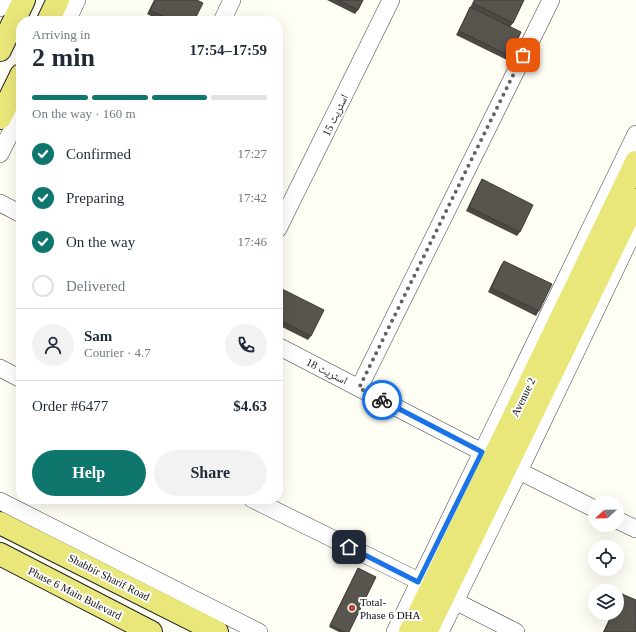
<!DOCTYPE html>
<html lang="en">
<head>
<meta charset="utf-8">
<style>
	body { margin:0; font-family:"Times New Roman","Noto Naskh Arabic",serif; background:#f2f2f3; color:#1f2937; height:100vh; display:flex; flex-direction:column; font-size:15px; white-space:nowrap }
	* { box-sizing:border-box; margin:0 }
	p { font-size:13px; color:#747a83 }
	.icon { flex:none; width:22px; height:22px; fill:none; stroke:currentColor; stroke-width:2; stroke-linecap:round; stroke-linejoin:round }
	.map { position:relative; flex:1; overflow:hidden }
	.drawer { position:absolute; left:16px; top:16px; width:267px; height:488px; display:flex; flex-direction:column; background:#fff; border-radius:16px; box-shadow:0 4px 16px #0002 }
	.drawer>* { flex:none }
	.needle { width:26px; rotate:248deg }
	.tools { position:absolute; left:588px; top:496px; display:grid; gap:8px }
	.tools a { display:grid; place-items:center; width:36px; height:36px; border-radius:50%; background:#fff; box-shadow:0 4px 16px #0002; font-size:20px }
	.pin { position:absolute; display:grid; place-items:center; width:34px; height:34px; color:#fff; margin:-17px; border-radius:8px; box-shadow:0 2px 6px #0006 }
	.courier { position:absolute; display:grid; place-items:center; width:40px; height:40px; margin:-20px; border:3px solid #1a73e8; border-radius:50%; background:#fff; color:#222; box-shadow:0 1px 5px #0007 }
	.summary em { font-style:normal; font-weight:800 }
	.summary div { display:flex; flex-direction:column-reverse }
	.summary { display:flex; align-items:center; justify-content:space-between; height:68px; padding:0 16px }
	h1 { font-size:26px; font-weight:800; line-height:30px }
	.bar { display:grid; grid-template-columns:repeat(4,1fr); gap:6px 4px; align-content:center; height:48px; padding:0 16px }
	.bar i { height:5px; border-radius:3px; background:#e0e1e3 }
	.bar .current { background:#0f766e }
	.bar p { grid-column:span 4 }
	.line { display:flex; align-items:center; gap:10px; padding:0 16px; border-top:1px solid #e0e1e3 }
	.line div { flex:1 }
	.round { display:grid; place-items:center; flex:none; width:42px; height:42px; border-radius:21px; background:#f2f2f3 }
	ol { padding:0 16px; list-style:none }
	li { display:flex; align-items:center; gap:12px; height:44px }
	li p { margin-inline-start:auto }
	li .icon { padding:4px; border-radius:50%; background:#0f766e; color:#fff; stroke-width:4 }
	li:last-child { color:#747a83 }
	li i { width:22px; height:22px; border:2px solid #e0e1e3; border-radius:50% }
	.button { display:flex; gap:8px; margin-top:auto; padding:8px 16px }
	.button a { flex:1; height:46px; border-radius:24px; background:#0f766e; color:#fff; font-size:16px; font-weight:800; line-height:46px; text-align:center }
	.button a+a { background:#f2f2f3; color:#1f2937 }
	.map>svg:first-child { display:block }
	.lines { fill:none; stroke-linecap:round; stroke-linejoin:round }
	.minor-casing { stroke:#434343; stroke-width:18 }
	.major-casing { stroke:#212121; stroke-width:24 }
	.minor { stroke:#fff; stroke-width:17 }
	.major { stroke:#e9e77a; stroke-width:22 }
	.wall { fill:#4c4843 }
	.building { fill:#58544e; stroke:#3e3b37 }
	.done { stroke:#636360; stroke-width:4; stroke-dasharray:0 7.2 }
	.route { stroke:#1a73e8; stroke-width:5 }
	.poi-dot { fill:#b24d37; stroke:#fff; stroke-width:1.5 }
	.labels { text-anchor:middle; stroke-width:4; stroke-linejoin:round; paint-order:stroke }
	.street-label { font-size:11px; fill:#101010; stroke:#fff }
	.poi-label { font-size:11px; fill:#101010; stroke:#fff; text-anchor:start }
</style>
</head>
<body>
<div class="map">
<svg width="636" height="632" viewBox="0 0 636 632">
	<rect width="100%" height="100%" fill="#fefef5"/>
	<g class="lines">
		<defs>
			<path id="minor" d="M0 8 4 0
				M67 21 77 0
				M222 21 232 0
				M0 154 21 112
				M0 203 21 214
				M278 229 391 0
				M278 346 482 452
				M0 368 21 379
				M359 388 551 0
				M519 471 595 509
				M252 499 429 586
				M0 501 259 632
				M617 520 636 529
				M445 596 516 632
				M395 632 636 134
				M440 632 519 471 636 226"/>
			<path id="major" d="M48 21 58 0
				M0 50 24 0
				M0 118 21 75
				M0 523 217 632
				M0 554 151 632
				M410 632 636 162
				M426 632 636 200"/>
		</defs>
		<!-- minor casing -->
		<use href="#minor" class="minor-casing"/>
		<!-- major casing -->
		<use href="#major" class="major-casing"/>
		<!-- minor -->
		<use href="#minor" class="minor"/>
		<!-- major -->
		<use href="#major" class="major"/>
	</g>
	<!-- wall -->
	<path class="wall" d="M154 0H197L194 21H161L147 14Z
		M327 0H363L358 10 355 14Z
		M474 0H524L513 23 510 27V56L507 60 456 35Z
		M482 179 520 232 517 236 466 211 479 184Z
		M504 261 539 311 536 316 488 292 501 265Z
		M280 288 311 336 308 340 278 325V292Z
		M358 568 349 632H339L329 627Z
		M622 594 636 632H603L612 613H617V603Z"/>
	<!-- building -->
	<path class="building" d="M155 0H197L203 3 194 21H173L150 10Z
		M339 0H363L358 10Z
		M475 0H524L513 23 473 3Z
		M470 7 521 32 510 56 459 31Z
		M482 179 533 205 520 232 469 207Z
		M504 261 552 284 539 311 491 288Z
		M280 288 324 310 311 336 278 319V293Z
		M358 568 376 577 349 632H345L330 625Z
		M622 594 636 600V632H604L613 613H617V604Z"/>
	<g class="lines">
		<!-- done -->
		<path class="done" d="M382 400 359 388 523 55"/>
		<!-- route -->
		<path class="route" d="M349 547 418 582 482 452 382 400"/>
	</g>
	<!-- markers -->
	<circle class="poi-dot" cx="352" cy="608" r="4"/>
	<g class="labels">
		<!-- street labels -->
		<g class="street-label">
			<text transform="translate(335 115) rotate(-64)" y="4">اسٹریٹ 15</text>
			<text transform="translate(327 371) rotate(27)" y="4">اسٹریٹ 18</text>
			<text transform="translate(523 397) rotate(-64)" y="4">Avenue 2</text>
			<text transform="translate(109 577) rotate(27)" y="4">Shabbir Sharif Road</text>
			<text transform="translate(75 593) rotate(27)" y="4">Phase 6 Main Bulevard</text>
		</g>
		<!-- poi labels -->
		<g class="poi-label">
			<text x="360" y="606">Total-<tspan x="360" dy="13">Phase 6 DHA</tspan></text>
		</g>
	</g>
</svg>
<div class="tools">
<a><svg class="needle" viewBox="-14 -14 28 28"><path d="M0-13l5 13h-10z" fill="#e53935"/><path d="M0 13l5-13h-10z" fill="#747a83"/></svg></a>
<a><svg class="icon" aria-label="locate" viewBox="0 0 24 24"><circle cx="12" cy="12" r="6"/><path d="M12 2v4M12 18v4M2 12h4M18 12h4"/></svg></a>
<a><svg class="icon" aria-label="layers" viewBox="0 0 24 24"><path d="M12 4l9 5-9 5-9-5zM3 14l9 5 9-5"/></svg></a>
</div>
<div class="pin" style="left:523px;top:55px;background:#ea580c"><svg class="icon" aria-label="bag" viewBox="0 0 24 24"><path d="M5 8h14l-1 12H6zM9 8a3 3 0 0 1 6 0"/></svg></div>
<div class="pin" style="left:349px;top:547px;background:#1f2937"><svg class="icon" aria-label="home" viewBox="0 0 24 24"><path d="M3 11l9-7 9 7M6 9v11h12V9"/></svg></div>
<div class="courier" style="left:382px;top:400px"><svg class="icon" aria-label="bike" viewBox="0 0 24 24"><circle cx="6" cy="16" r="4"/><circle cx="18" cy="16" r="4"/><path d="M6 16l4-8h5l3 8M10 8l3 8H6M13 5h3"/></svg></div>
<section class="drawer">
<div class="summary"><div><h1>2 min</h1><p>Arriving in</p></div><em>17:54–17:59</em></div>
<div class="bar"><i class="current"></i><i class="current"></i><i class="current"></i><i></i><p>On the way · 160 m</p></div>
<ol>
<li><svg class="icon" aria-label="check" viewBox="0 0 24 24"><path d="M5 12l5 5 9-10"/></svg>Confirmed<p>17:27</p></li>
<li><svg class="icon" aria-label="check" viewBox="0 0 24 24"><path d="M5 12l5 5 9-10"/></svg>Preparing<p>17:42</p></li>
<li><svg class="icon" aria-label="check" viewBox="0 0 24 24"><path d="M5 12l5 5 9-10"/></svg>On the way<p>17:46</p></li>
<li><i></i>Delivered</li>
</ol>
<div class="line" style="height:72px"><a class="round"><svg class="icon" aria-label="person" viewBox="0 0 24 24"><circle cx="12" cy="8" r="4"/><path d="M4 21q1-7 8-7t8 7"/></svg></a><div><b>Sam</b><p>Courier · 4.7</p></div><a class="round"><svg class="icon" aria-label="phone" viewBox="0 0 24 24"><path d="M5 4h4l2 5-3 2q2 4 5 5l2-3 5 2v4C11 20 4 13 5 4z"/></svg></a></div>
<div class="line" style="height:52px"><div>Order #6477</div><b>$4.63</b></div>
<div class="button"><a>Help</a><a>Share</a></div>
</section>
</div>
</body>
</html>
